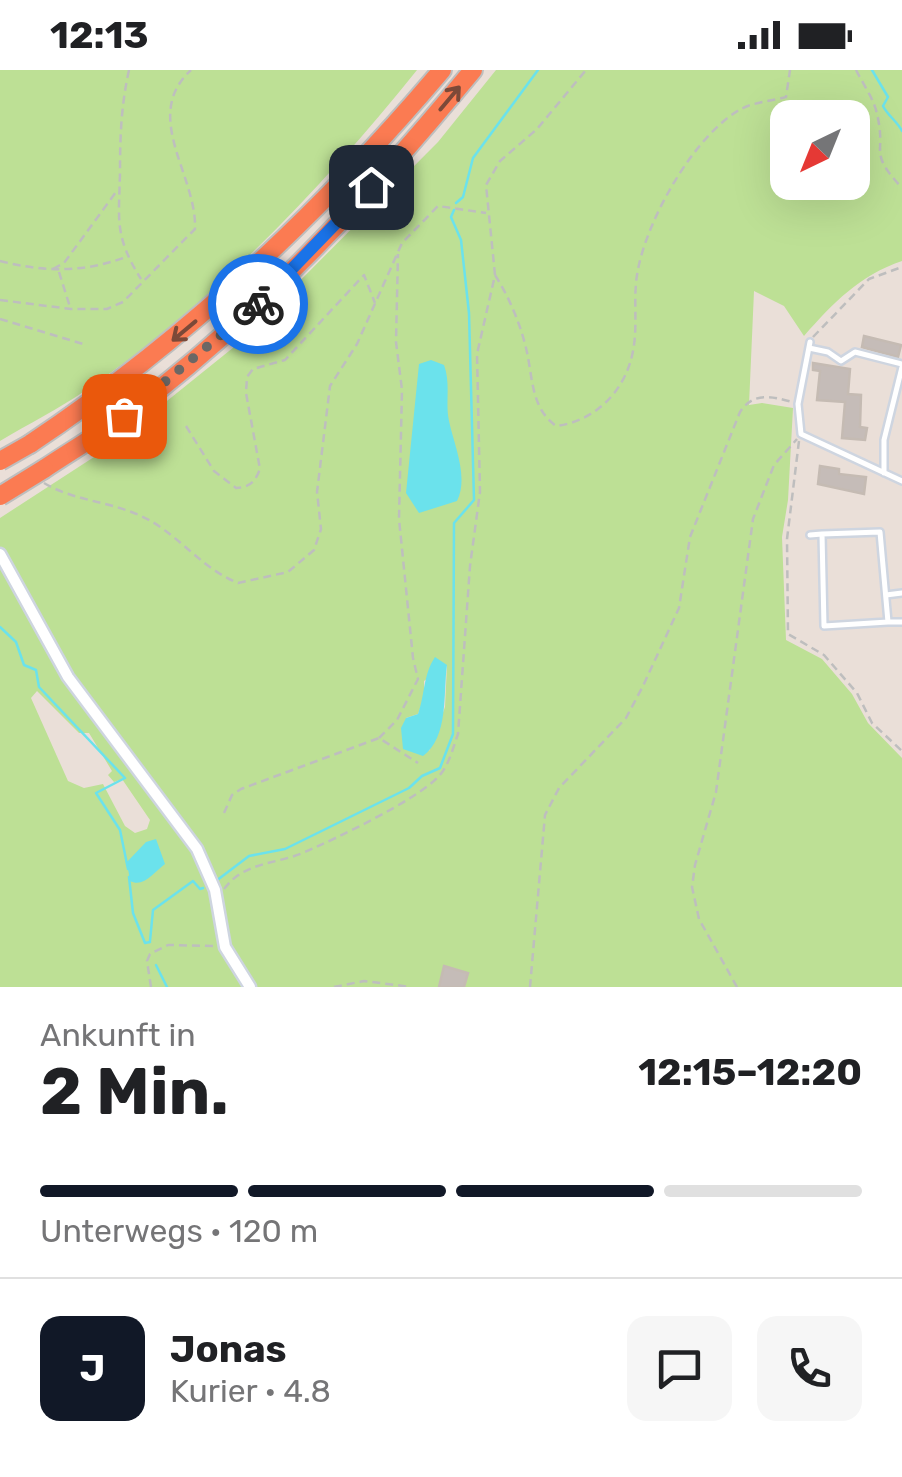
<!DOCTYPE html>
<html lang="de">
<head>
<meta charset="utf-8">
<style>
	body { margin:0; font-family:Rubik,sans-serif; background:#f6f6f6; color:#202124; height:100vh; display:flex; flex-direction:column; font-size:38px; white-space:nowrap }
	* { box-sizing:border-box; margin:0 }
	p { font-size:32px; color:#757577 }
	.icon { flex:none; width:55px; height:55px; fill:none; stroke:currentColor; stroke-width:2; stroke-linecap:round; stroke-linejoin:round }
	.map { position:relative; height:917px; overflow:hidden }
	.drawer { display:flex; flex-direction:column; background:#fff; flex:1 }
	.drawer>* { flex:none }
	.needle { width:65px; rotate:223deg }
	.controls { position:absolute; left:770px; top:30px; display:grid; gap:20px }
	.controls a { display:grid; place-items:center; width:100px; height:100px; border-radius:20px; background:#fff; box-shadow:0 10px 40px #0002; font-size:50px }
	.pin { position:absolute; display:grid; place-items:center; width:85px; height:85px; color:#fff; margin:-42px; border-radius:20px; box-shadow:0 5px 15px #0006 }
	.courier { position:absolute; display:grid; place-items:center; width:100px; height:100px; margin:-50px; border:8px solid #1a73e8; border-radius:50%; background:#fff; color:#222; box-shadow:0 2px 12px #0007 }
	.headline em { font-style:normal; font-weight:700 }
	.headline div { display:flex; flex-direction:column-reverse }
	.headline { display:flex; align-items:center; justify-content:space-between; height:170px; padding:0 40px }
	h1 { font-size:65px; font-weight:700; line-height:75px }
	.bar { display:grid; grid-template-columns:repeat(4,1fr); gap:15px 10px; align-content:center; height:120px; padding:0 40px }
	.bar i { height:12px; border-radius:8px; background:#e0e0e0 }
	.bar .selected { background:#111827 }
	.bar p { grid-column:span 4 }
	.line { display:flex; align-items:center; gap:25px; padding:0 40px; border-top:2px solid #e0e0e0 }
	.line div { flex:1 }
	.round { display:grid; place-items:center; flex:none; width:105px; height:105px; border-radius:20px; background:#f6f6f6 }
	.status { display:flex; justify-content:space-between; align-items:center; height:70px; padding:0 50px; background:#fff; direction:ltr }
	.status svg { height:28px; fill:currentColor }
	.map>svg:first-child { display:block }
	.green { fill:#bde095; fill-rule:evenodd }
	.water { fill:#6be2ec }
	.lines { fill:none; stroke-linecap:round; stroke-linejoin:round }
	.stream { stroke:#6be2ec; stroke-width:2.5 }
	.building { fill:#c5bcb8; stroke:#c5bbb3; stroke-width:2.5 }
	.lane-casing { stroke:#ced5e0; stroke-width:10 }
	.street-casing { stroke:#ced5e0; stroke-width:15 }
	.highway-casing { stroke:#bebebe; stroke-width:22 }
	.path { stroke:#bebebe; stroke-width:2.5; stroke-dasharray:8 5; stroke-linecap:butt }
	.lane { stroke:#fff; stroke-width:5 }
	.street { stroke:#fff; stroke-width:10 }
	.highway { stroke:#fb7b52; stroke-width:18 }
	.highway-bridge-casing { stroke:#bebebe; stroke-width:22; stroke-linecap:butt }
	.highway-bridge { stroke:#fb7b52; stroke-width:18 }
	.oneway { stroke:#7c4938 }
	.done { stroke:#6b6765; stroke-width:10; stroke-dasharray:0 18 }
	.route { stroke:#1a73e8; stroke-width:12 }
</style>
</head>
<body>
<div class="status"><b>12:13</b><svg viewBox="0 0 49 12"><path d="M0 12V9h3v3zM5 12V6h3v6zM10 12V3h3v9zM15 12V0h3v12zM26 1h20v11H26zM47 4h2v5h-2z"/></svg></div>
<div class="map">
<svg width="902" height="917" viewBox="0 0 902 917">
	<rect width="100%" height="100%" fill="#eadfd8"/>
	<!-- green -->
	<path class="green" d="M0 0H417C324 116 210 236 86 320 59 339 28 354 0 371Z
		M496 0H902V191C860 205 833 233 804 266L784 236 754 221 749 335 762 333 793 338 788 430 782 467 786 570 822 589 852 624 868 653 902 688V917H0V448L111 376 234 277 438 72ZM788 48H852V112H788ZM447 595 445 637 429 681 406 648 418 644 424 628V611ZM37 621 79 663H89L112 701 108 705 114 712 122 709 150 750 147 759 135 763 125 756 103 714 84 718 68 711 31 628Z"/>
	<!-- water -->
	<path class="water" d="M431 290 444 295C451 314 445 332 449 351 454 375 469 407 457 431L419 443 406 423 419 294Z
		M435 587 447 595C443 623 449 667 423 686L403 679 401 658 406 648 418 644C425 625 423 605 435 587Z
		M156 769 165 794C154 802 144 818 130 811L127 792 146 772Z"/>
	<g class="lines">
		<!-- stream -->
		<path class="stream" d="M872 0 888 27 883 36C888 46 897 51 902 61
			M456 133 463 127 473 88 538 0
			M0 557 16 572 24 595 36 600 39 617 125 708 96 723 120 760 128 799
			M129 807 133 843 145 873 150 872
			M216 811 249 786 285 779 409 718 422 706 440 698 453 664 454 453 474 430 469 243 461 170 451 147 454 140
			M150 871 153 840 193 811 200 819 203 818
			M156 895 167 917"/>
	</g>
	<!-- building -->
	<path class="building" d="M864 266 901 275 898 287 862 277Z
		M813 293 850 299 848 324 861 325 860 357 867 358 865 370 842 368 845 332 817 330 820 301 813 300Z
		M820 396 839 399V404L866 407 864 424 818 414Z
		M444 896 468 903 464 917H439Z"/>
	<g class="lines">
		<defs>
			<path id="lane" d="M810 272 798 334 801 364 902 411
				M809 278 828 282 841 291 855 282 902 294
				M884 403V370L902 297
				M880 462 888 552 824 556 822 464Z
				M810 465 822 464
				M886 525 902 523
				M888 552H902"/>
			<path id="street" d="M0 484 68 607 197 779 215 820 225 877 250 917"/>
			<path id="highway" d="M30 374C186 270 321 143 442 0
				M44 399C71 381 100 364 127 344 257 247 370 125 473 0"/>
		</defs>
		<!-- lane casing -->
		<use href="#lane" class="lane-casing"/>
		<!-- street casing -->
		<use href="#street" class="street-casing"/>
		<!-- highway casing -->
		<use href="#highway" class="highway-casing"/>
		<!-- path -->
		<path class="path" d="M129 0C121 36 120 67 120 103 119 150 114 166 141 209
			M856 0C863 14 874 29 877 44 887 85 867 80 902 118
			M0 191C43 202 83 203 126 187
			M53 199 64 193 116 122
			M59 202 70 237
			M495 205C509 227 520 253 526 278 533 306 530 337 556 356 596 351 626 320 633 281 638 256 633 230 637 205 645 152 694 65 741 39 754 32 772 31 786 27L790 0
			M0 230 71 239H107L123 232 195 159C197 105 141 46 191 0
			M0 249 83 274
			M813 267 869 209 902 197
			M186 356 214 401 236 418C250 417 255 412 260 399L246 323 247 307 253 299 285 290 364 205 375 233
			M799 371 787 469 788 564 824 585 857 623 872 653 902 681
			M44 413C74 431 109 431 141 446 177 462 200 498 238 513L288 502 314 480 321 459 317 422 330 316 357 274 402 173 438 136 486 143
			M379 668 397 650 418 609 413 588 399 449 402 320 396 272 398 184
			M224 743 232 725 241 719 379 668 418 693
			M224 819C245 791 275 795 305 782 337 768 417 730 439 706 449 695 453 678 458 664L470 496 480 422 477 284 495 205 486 115 500 91 537 59 586 0
			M151 917 147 891 150 884 168 875 217 876
			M334 917 364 911 411 917
			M530 917 545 745 559 718 626 648 643 616 679 538 690 467 740 342C753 322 771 326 792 332
			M737 917 699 849 692 817 695 795 716 722 753 449 774 395 797 369"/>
		<!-- lane -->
		<use href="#lane" class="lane"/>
		<!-- street -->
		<use href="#street" class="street"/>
		<!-- highway -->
		<use href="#highway" class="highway"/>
		<defs>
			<path id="highway-bridge" d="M0 391 30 374
				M0 426 44 399"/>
		</defs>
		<!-- highway-bridge casing -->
		<use href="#highway-bridge" class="highway-bridge-casing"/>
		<!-- highway-bridge -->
		<use href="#highway-bridge" class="highway-bridge"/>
	</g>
	<!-- one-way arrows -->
	<defs><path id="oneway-shaft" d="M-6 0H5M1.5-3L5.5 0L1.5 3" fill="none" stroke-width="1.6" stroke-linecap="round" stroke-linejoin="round" transform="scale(2.5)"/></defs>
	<g class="oneway">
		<use href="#oneway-shaft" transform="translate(450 28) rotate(-50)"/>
		<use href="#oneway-shaft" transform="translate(184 261) rotate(140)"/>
	</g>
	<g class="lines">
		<!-- done -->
		<path class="done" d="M124 346 258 234"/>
		<!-- route -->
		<path class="route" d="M258 234 371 117"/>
	</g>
</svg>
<div class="controls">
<a><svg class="needle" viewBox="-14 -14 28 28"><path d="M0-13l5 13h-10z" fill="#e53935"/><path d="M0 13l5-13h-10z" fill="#757577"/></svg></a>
</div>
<div class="pin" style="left:124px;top:346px;background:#ea580c"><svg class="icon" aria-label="bag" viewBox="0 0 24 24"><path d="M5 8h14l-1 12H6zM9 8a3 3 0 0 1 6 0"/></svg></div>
<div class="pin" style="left:371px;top:117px;background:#1f2937"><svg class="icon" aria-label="home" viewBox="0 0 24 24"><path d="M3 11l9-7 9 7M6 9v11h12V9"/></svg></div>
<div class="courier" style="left:258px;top:234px"><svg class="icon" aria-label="bike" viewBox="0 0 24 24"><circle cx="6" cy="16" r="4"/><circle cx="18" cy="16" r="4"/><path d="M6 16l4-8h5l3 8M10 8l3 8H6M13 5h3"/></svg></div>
</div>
<section class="drawer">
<div class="headline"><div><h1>2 Min.</h1><p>Ankunft in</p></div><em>12:15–12:20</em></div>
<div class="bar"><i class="selected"></i><i class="selected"></i><i class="selected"></i><i></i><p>Unterwegs · 120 m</p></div>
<div class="line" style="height:180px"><b class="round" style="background:#111827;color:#fff">J</b><div><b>Jonas</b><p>Kurier · 4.8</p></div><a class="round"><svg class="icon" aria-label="chat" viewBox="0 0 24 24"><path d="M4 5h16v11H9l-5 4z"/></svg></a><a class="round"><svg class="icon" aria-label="phone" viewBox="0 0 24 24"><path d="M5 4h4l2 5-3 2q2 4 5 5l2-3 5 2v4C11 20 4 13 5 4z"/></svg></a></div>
</section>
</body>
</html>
